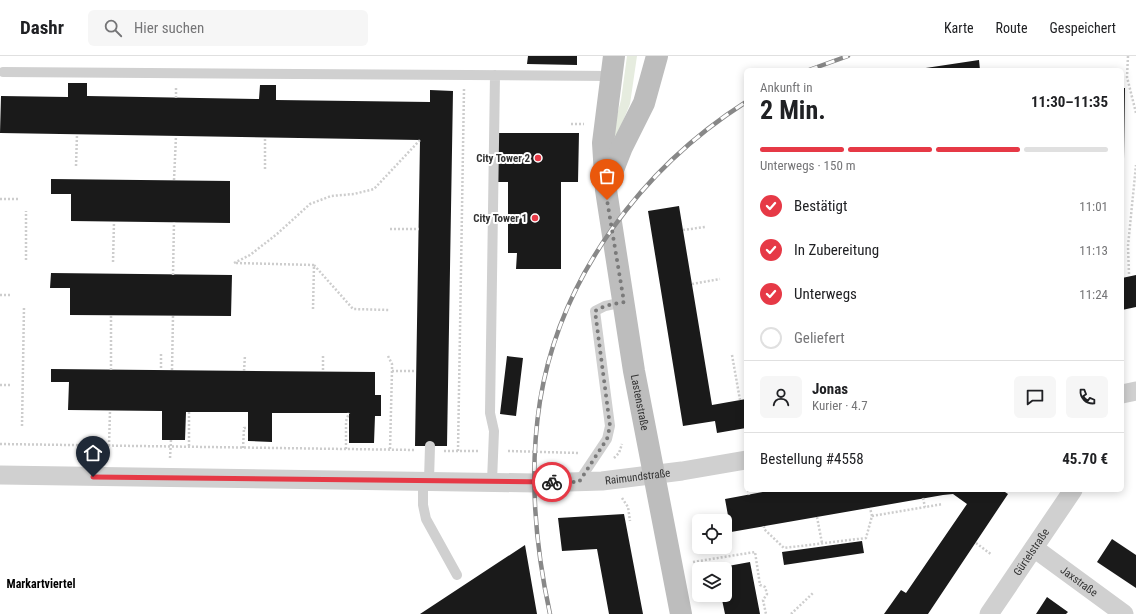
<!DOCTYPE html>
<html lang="de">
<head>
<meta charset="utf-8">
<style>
	body { margin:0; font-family:"Roboto Condensed",sans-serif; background:#f6f6f6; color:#202124; height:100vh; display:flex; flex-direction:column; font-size:15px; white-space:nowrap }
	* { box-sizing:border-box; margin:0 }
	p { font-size:13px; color:#757577 }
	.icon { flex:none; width:22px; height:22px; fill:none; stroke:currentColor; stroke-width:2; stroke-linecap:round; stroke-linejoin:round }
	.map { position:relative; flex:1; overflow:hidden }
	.drawer { position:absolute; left:744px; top:12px; width:380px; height:424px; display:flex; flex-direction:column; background:#fff; border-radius:6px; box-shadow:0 2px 10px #0003 }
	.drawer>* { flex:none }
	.buttons { position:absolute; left:692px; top:458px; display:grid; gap:8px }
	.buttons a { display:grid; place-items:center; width:40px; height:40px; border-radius:6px; background:#fff; box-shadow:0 2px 10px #0003; font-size:20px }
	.pin { position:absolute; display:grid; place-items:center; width:34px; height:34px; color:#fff; margin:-41px -17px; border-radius:50% 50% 50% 0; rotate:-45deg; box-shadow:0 0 4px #0007 }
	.pin .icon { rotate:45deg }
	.courier { position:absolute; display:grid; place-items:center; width:40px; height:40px; margin:-20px; border:3px solid #e63946; border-radius:50%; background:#fff; color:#222; box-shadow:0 1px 5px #0007 }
	.headline em { font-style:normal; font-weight:700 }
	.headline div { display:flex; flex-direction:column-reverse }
	.headline { display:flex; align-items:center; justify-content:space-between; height:68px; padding:0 16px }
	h1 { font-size:26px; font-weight:700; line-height:30px }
	.bar { display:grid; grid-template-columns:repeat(4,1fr); gap:6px 4px; align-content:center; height:48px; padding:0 16px }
	.bar i { height:5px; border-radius:3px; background:#e0e0e0 }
	.bar .on { background:#e63946 }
	.bar p { grid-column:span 4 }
	.line { display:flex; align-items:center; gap:10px; padding:0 16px; border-top:1px solid #e0e0e0 }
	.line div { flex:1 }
	.round { display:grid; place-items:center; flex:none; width:42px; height:42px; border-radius:6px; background:#f6f6f6 }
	ol { padding:0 16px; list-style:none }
	li { display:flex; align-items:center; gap:12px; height:44px }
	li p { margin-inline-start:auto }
	li .icon { padding:4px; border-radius:50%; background:#e63946; color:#fff; stroke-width:4 }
	li:last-child { color:#757577 }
	li i { width:22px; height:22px; border:2px solid #e0e0e0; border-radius:50% }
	header { display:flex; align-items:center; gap:24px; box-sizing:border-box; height:56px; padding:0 20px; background:#fff; border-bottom:1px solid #e0e0e0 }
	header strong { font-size:19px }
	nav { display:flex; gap:22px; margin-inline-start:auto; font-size:14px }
	.search { width:280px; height:36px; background:#f6f6f6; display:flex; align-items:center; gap:10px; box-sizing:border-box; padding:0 14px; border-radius:6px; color:#757577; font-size:15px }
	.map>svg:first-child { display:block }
	.green { fill:#e6ecdf }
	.building { fill:#1a1a1a }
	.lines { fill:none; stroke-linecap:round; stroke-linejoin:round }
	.path { stroke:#cdcdcd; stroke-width:2.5; stroke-dasharray:2 2; stroke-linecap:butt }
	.lane { stroke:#d0d0d0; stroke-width:10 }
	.street { stroke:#d0d0d0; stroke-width:19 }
	.secondary { stroke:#bdbdbd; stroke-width:22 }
	.rail-casing { stroke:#888; stroke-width:4.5 }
	.rail { stroke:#fff; stroke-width:3; stroke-dasharray:9; stroke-linecap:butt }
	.done { stroke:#7a7a7a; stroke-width:4; stroke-dasharray:0 7.2 }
	.route { stroke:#e63946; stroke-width:5 }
	.poi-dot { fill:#e63946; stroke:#fff; stroke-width:1.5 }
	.labels { text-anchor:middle; stroke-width:4; stroke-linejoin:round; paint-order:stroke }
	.poi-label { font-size:11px; font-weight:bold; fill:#333; stroke:#fff; text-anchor:end }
	.street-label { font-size:11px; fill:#333; stroke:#fff }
	.neighbourhood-label { font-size:12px; font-weight:bold; fill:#000; stroke:#fff }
</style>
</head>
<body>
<header>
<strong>Dashr</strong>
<div class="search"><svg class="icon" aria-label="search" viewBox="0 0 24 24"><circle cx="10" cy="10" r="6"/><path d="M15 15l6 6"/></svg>Hier suchen</div>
<nav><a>Karte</a><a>Route</a><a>Gespeichert</a></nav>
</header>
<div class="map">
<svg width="1136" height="558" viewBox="0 0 1136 558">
	<rect width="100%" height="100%" fill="#fff"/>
	<!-- green -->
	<path class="green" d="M627 0H637L630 48 614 87 611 82 621 44Z"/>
	<!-- building -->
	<path class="building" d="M528 0H577V9L527 8Z
		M979 4 980 14H919V13Z
		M68 27H87V40L259 43 260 29H276V44L430 46V34L453 35 447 390H415L420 84 0 77 1 40 68 41Z
		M1122 32H1125L1124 103H1122Z
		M498 77H579L578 126H561V213H516L517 197H508V126H497Z
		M51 123 230 125V167L71 165V138H51Z
		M679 150 712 349 746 343V372L717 377 715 365 683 370 648 155Z
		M51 217 232 219 231 260 70 259V232H50Z
		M1136 219V251L1122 254V222Z
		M507 300 523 302 516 360 500 358Z
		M51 313 375 316V339H381V360H375L374 387H349V357H272V386L248 385V356H186L185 384H162V355L68 354 69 326H51Z
		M774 434H1002L1008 438 928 558H884L901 534 906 537 967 448 953 438 943 439 731 476 725 443Z
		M624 458 643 558H609L597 493 562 495 558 462Z
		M1112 483 1136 499V532L1097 506Z
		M862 485 864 497 784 509 782 496Z
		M525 489 537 558H420Z
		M750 506 760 558H725L721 539H725V513L717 512Z
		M1047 541 1068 556 1066 558H1036Z"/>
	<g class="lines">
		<!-- path -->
		<path class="path" d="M1128 0 1127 21 1136 57
			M176 42V32
			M571 68H584
			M76 110 77 78
			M265 113V81
			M174 124 176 80
			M0 143H18
			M390 173H419
			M683 174 705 171
			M26 204V155
			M113 206 114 166
			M234 207 250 199 277 178 310 148 331 140 354 138 374 133 420 84
			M236 207 314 209 313 253
			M314 209 353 253 389 254
			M1129 218 1128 190 1136 109
			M173 219 174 166
			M692 228 720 223
			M0 239H11
			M161 298V314
			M732 299 740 344
			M323 300V315
			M388 300 392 308V315L390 394
			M111 314V259
			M172 314 173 260
			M244 315 245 299
			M392 315H416
			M0 329H12
			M189 356V391
			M22 370 24 251
			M0 388 415 394
			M109 390 110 355
			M243 392 244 372H248
			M346 393V365L349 357
			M444 395H479
			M458 395 464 33
			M508 395 579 397
			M170 402 171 384
			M614 402 619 397 622 388
			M748 434 749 439
			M622 442 628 451 630 465
			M923 442 925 451
			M872 460 943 448
			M817 461 822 487
			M764 470V473L784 492 866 482 872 460 870 452
			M976 487 992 499
			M693 506 755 496 760 529 765 531 767 538 763 544 766 558
			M791 558 813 537"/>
		<!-- lane -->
		<path class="lane" d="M3 16 610 20
			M423 424V449L426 463 457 519
			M429 424 430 390
			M492 425 494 375 490 357 495 19
			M579 425 607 383 610 370 595 255 605 250 624 246"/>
		<!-- street -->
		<g class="street">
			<path d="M1122 338 1136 335"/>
			<path id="s1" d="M0 419 535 427 602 425 682 415 746 404"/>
			<path id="s2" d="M1034 492 1124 558"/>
			<path id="s3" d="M989 558 1073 434"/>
		</g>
		<!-- secondary -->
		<g class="secondary">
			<path id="s4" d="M614 0 603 87 606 134 634 315 681 558"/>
			<path d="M607 129 622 91 644 47 657 0"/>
		</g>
		<defs>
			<path id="rail" d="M809 14 848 0
				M550 558C535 489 529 415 540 345 560 221 642 112 746 46"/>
		</defs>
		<!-- rail casing -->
		<use href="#rail" class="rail-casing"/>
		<!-- rail -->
		<use href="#rail" class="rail"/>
	</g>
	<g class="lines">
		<!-- done -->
		<path class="done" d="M552 426H579L607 383 610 370 595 255 605 250 624 246 607 144"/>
		<!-- route -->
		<path class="route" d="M93 421 552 426"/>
	</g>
	<!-- markers -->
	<g class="poi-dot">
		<circle cx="538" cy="102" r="4"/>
		<circle cx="535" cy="162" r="4"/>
	</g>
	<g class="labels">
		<!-- poi labels -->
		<g class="poi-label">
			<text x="530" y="106">City Tower 2</text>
			<text x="527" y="166">City Tower 1</text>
		</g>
		<!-- street labels -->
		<g class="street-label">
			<text dy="4" stroke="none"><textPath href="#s4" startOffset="350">Lastenstraße</textPath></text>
			<text dy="4" stroke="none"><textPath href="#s1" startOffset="638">Raimundstraße</textPath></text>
			<text dy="4" stroke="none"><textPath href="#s3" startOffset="75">Gürtelstraße</textPath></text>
			<text dy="4" stroke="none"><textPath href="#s2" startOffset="56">Jaxstraße</textPath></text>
		</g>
		<!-- neighbourhood labels -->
		<g class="neighbourhood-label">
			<text x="41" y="532">Markartviertel</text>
		</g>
	</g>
</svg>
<div class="buttons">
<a><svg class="icon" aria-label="locate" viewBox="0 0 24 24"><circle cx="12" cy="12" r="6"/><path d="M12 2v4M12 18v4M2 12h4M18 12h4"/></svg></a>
<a><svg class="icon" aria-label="layers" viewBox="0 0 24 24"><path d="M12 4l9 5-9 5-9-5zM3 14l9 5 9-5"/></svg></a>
</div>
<div class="pin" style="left:607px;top:144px;background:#ea580c"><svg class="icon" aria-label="bag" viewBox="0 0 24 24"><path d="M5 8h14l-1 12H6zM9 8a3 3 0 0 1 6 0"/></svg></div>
<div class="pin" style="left:93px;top:421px;background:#1f2937"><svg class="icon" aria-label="home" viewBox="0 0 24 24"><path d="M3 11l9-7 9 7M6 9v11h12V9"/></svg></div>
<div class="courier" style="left:552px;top:426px"><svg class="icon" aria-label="bike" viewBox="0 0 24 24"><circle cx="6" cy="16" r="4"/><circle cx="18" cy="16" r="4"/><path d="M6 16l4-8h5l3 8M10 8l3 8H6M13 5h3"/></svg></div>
<section class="drawer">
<div class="headline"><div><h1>2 Min.</h1><p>Ankunft in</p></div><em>11:30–11:35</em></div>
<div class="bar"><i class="on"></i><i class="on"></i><i class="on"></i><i></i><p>Unterwegs · 150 m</p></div>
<ol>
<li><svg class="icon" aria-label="check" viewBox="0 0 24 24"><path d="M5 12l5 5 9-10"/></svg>Bestätigt<p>11:01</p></li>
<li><svg class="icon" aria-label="check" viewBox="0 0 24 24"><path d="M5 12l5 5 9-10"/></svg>In Zubereitung<p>11:13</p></li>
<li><svg class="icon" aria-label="check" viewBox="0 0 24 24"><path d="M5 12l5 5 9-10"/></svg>Unterwegs<p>11:24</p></li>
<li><i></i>Geliefert</li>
</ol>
<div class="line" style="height:72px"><a class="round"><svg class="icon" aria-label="person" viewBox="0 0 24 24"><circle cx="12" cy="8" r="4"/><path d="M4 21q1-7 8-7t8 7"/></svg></a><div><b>Jonas</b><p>Kurier · 4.7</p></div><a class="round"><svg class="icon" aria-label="chat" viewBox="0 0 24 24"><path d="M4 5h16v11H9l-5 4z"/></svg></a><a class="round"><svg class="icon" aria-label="phone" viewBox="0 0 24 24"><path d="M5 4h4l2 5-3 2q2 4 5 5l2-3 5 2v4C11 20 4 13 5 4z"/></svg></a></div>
<div class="line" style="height:52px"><div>Bestellung #4558</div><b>45.70 €</b></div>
</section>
</div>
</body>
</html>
